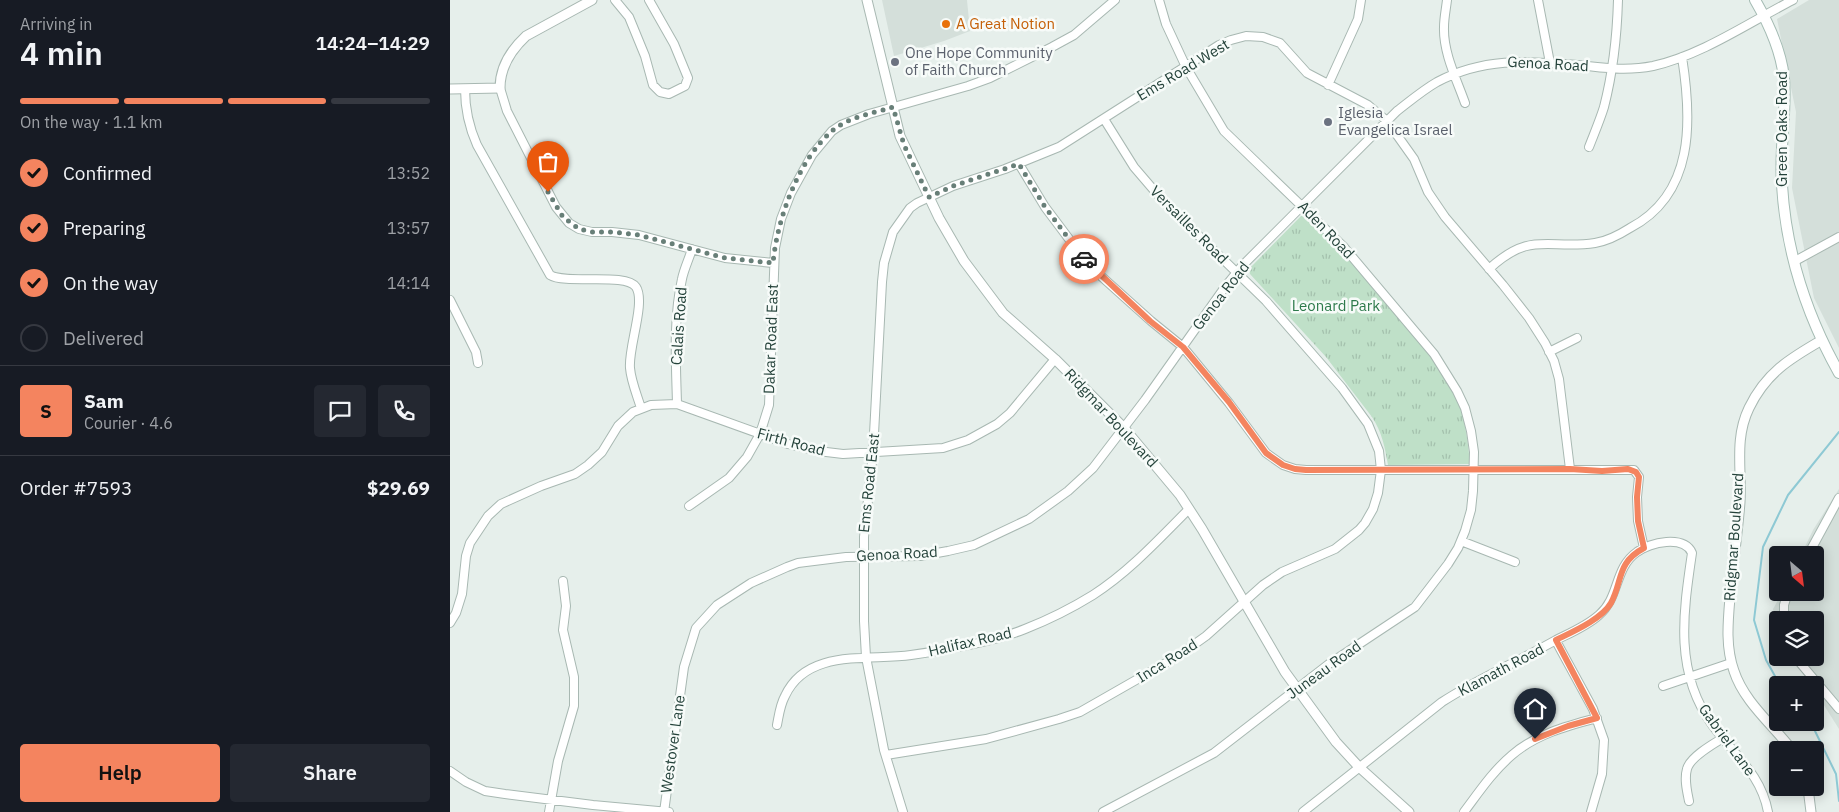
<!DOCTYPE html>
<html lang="en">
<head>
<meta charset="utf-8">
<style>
	body { margin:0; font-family:"IBM Plex Sans",sans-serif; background:#242831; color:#f1f3f6; height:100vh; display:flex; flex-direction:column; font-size:19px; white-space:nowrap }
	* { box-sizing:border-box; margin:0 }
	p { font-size:16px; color:#9ea1a6 }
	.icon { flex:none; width:28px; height:28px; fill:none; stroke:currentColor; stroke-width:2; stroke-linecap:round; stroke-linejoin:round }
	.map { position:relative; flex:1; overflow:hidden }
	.panel { display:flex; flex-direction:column; background:#171b24; width:450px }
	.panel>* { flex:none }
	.needle { width:32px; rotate:152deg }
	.controls { position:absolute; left:1319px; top:546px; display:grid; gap:10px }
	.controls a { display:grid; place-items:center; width:55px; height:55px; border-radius:5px; background:#171b24; box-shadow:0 2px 12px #0003; font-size:25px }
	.pin { position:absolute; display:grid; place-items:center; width:42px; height:42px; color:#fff; margin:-51px -21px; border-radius:50% 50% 50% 0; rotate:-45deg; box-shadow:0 0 5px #0007 }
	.pin .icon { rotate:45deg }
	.courier { position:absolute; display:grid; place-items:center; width:50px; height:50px; margin:-25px; border:4px solid #f4845f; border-radius:50%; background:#fff; color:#222; box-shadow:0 1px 6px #0007 }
	.head em { font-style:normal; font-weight:600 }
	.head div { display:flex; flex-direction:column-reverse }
	.head { display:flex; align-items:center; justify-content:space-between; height:85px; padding:0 20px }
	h1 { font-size:32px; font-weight:600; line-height:38px }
	.bar { display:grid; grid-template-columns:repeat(4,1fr); gap:8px 5px; align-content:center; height:60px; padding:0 20px }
	.bar i { height:6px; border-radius:4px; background:#363941 }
	.bar .active { background:#f4845f }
	.bar p { grid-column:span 4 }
	.line { display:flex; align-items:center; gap:12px; padding:0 20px; border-top:1px solid #363941 }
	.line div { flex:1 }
	.round { display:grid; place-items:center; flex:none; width:52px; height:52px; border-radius:5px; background:#242831 }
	ol { padding:0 20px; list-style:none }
	li { display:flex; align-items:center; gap:15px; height:55px }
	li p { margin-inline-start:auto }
	li .icon { padding:5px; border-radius:50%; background:#f4845f; color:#111; stroke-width:4 }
	li:last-child { color:#9ea1a6 }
	li i { width:28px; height:28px; border:2px solid #363941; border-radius:50% }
	.button { display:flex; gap:10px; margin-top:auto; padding:10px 20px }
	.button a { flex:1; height:58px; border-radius:5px; background:#f4845f; color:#111; font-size:20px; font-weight:600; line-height:58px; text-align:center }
	.button a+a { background:#242831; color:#f1f3f6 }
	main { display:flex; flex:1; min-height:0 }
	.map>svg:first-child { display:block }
	.built { fill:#d4dfda }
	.park { fill:url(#park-tufts) }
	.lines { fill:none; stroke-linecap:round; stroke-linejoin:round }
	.stream { stroke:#8ec9d4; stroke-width:2 }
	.minor-casing { stroke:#a8b8b2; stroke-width:10 }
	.tertiary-casing { stroke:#a8b8b2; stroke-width:11 }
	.secondary-casing { stroke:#a4bbb3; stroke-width:12 }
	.minor { stroke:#fff; stroke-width:8 }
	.tertiary { stroke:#fff; stroke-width:9 }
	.secondary { stroke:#fff; stroke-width:10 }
	.done { stroke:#687f78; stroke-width:5; stroke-dasharray:0 9 }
	.route { stroke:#f4845f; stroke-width:6 }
	.food-dot { fill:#e8710a; stroke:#f7fbf9; stroke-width:2 }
	.worship-dot { fill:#6b7280; stroke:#f7fbf9; stroke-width:2 }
	.labels { text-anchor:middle; stroke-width:5; stroke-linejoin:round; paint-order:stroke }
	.food-label { font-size:15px; fill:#c56008; stroke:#f7fbf9; text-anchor:start }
	.worship-label { font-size:15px; fill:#5b616d; stroke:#f7fbf9; text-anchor:start }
	.street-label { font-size:15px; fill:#24423a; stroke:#f7fbf9 }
	.park-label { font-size:15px; fill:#2d7a4b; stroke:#f7fbf9 }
</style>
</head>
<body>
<main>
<section class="panel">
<div class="head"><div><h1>4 min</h1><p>Arriving in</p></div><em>14:24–14:29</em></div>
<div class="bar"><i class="active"></i><i class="active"></i><i class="active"></i><i></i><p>On the way · 1.1 km</p></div>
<ol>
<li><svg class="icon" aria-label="check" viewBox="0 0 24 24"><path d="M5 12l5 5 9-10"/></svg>Confirmed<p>13:52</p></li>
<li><svg class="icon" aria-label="check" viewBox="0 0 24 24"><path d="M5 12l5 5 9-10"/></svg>Preparing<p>13:57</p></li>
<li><svg class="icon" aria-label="check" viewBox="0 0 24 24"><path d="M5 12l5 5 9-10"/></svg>On the way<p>14:14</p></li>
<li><i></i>Delivered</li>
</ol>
<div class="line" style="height:90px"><b class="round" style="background:#f4845f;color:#111">S</b><div><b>Sam</b><p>Courier · 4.6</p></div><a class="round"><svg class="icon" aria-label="chat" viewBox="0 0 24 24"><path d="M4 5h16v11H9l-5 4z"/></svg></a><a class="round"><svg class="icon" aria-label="phone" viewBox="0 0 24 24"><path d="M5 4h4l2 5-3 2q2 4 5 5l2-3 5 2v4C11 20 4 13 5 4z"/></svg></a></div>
<div class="line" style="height:65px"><div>Order #7593</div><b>$29.69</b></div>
<div class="button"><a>Help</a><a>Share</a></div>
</section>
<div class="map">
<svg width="1389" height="812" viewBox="0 0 1389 812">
	<defs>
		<pattern id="park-tufts" width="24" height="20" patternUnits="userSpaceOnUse" patternTransform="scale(1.25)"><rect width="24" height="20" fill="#bfe0c8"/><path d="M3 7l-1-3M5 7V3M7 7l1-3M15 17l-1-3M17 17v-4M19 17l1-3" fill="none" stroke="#a4c1ad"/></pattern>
	</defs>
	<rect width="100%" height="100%" fill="#e6efeb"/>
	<!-- built -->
	<path class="built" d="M432 0H517L520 31 494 41 444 56Z
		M1359 0H1389V348L1364 298 1342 188 1346 112 1327 19Z
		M1389 489V729L1365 691V685H1361L1342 658H1365V620H1328L1327 625 1323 609 1332 593 1365 592V555H1351L1363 530Z"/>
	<!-- park -->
	<path class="park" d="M853 214 858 215C892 251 925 288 957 326 974 347 993 369 1005 394 1015 416 1018 441 1020 464L938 465C935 448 932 432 922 417L876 357 800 274 799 269Z"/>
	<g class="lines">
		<!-- stream -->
		<path class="stream" d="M1330 685 1316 660 1304 620 1313 547 1338 495 1389 432
			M1359 722 1364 729 1386 774 1389 801"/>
		<defs>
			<path id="minor" d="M165 0 179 17 195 56 203 85 210 92 219 94 235 86 238 78 224 44 199 0
				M997 0C996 9 994 18 994 27 993 53 1007 80 1015 103
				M1088 0 1100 63
				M878 85 908 19 911 0
				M50 88 57 111 106 207 119 223 129 229 142 232H162L189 235 275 258 323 263
				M15 89C15 108 19 127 27 145L100 275C116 285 176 272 186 287 196 302 178 348 180 368 181 381 187 395 191 408
				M1139 147C1144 134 1150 120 1154 107 1163 72 1167 36 1168 0
				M569 164 595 207 631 255 652 277 701 321 733 347 779 403 816 453 833 465 845 469 856 470H1184L1189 477 1187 497 1188 521 1194 548
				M1345 261 1389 237
				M1039 269C1081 230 1098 250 1145 243 1158 241 1169 235 1180 228 1245 194 1242 120 1232 57
				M0 300 26 352 28 363
				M1099 352 1127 338
				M227 404C226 363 223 319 232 279 234 269 239 259 242 249
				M239 506 279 478 297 457 310 434 319 405 325 248 331 219 341 193 362 155 382 131 391 125 419 114 518 86 540 78 602 47 624 35 665 0
				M1011 541 1065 562
				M1358 555 1389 498
				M1334 620V605L1338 592
				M0 623 6 613 12 594 16 556 20 543 38 516 51 504 91 486 125 474 138 465 152 452 168 426 183 412 201 405 227 404 338 444 368 451 393 454 493 448 518 440 547 424 560 413 605 359
				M1106 641 1143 709 1154 740 1152 774 1141 812
				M1346 658 1389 709
				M1213 686 1281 663
				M327 725C329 715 330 705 335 696 357 648 419 661 461 655 496 650 543 642 575 629 598 620 622 608 643 595 679 572 709 539 739 509
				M436 755 536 739 609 719 630 712 728 656 756 636 813 585 832 572 885 549 909 530 915 523 923 509 928 493 931 470 929 451 918 424 892 388 816 301 714 202 684 167 654 119
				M0 771 16 782 35 791 55 794 143 805 219 812
				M1239 801C1237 791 1234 779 1237 769 1240 757 1263 744 1273 738
				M99 812 108 761 124 706V677L113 630 116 606 113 581
				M214 812 234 667 246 628 267 605 301 583 337 567 348 563 396 557 470 556 498 551 524 545 579 519 618 491 643 468 695 400 775 287 792 266 947 111C960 101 973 90 987 82 1034 57 1077 61 1128 65 1153 68 1178 71 1203 66 1252 55 1298 23 1343 0
				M453 812 434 750 416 657 414 621V537L423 453 432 282 434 263 443 232 460 208 467 203 503 186 555 169 609 147 769 45 781 40 796 36 813 37 830 43 857 73 918 105 937 121 964 159 978 192 995 217 1053 285 1079 318 1095 343 1104 361 1109 379 1120 469
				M653 812 764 753 879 664 965 607 998 564 1008 548 1015 531 1021 510 1023 491 1024 452 1021 431 1015 408 1007 391 984 354 893 246 774 131 736 67 716 24 709 0
				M853 812 992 702C1029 678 1069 661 1106 640 1120 633 1137 626 1149 615 1170 597 1164 568 1187 552 1200 542 1234 535 1242 553 1233 614 1224 673 1263 726 1285 756 1311 774 1318 812
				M1014 812C1029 792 1043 771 1062 755 1086 734 1117 726 1147 718"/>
			<path id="tertiary" d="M417 0 450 136 489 218 514 261 553 313 605 359 674 428 730 495 752 529 835 672 886 742 909 767 959 812
				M0 89 50 88C50 67 61 50 76 36L142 0
				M1342 750C1323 725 1294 702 1284 671 1274 643 1279 614 1281 585 1284 557 1288 529 1290 502 1292 470 1284 439 1299 408 1316 373 1339 359 1372 340
				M1358 788 1361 812"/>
			<path id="secondary" d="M1305 0C1319 24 1331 50 1334 78 1337 113 1329 149 1332 185 1336 251 1357 316 1389 373"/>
		</defs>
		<!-- minor casing -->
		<use href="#minor" class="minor-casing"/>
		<!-- tertiary casing -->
		<use href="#tertiary" class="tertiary-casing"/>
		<!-- secondary casing -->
		<use href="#secondary" class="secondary-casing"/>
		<!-- minor -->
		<use href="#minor" class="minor"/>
		<!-- tertiary -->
		<use href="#tertiary" class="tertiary"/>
		<!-- secondary -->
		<use href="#secondary" class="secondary"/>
	</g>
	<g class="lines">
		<!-- done -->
		<path class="done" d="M98 192 113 217 129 229 142 232H162L189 235 275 258 323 263C327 220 348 160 382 131 398 117 424 113 443 107L454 145 479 197 503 186 569 164 595 207 634 259"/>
		<!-- route -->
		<path class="route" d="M634 259 700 321 733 347 779 402 816 453 833 465 845 469 856 470 1120 469 1152 471 1178 469 1186 472 1189 477 1187 497 1188 521 1194 548C1166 563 1173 581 1161 603 1152 619 1122 632 1106 640L1147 718 1118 726 1085 739"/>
	</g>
	<!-- markers -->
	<circle class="food-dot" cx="496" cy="24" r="5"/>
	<g class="worship-dot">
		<circle cx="445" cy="62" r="5"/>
		<circle cx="878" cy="122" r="5"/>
	</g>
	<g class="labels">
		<!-- food labels -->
		<g class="food-label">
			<text x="506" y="29">A Great Notion</text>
		</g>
		<!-- worship labels -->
		<g class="worship-label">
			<text x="455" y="58">One Hope Community<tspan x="455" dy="17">of Faith Church</tspan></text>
			<text x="888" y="118">Iglesia<tspan x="888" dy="17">Evangelica Israel</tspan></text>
		</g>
		<!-- street labels -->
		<g class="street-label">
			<text transform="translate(1098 64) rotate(3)" y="5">Genoa Road</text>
			<text transform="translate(733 70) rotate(-31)" y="5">Ems Road West</text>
			<text transform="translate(1332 129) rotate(-90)" y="5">Green Oaks Road</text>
			<text transform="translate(739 225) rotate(45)" y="5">Versailles Road</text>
			<text transform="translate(876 230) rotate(46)" y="5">Aden Road</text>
			<text transform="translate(771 296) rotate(-52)" y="5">Genoa Road</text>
			<text transform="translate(229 326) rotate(-86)" y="5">Calais Road</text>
			<text transform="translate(321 339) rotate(-88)" y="5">Dakar Road East</text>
			<text transform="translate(661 418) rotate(47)" y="5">Ridgmar Boulevard</text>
			<text transform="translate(341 442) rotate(15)" y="5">Firth Road</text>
			<text transform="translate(419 483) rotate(-84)" y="5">Ems Road East</text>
			<text transform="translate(1284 537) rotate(-86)" y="5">Ridgmar Boulevard</text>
			<text transform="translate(447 554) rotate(-3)" y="5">Genoa Road</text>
			<text transform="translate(520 642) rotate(-13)" y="5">Halifax Road</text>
			<text transform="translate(717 661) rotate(-32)" y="5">Inca Road</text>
			<text transform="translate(874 670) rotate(-36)" y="5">Juneau Road</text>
			<text transform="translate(1051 670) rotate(-28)" y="5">Klamath Road</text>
			<text transform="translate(1277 740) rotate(54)" y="5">Gabriel Lane</text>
			<text transform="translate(223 744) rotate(-82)" y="5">Westover Lane</text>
		</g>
		<!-- park labels -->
		<g class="park-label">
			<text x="886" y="311">Leonard Park</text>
		</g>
	</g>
</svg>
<div class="controls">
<a><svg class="needle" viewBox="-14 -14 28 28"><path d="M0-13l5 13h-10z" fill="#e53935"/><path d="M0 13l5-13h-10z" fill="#9ea1a6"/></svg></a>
<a><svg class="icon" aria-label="layers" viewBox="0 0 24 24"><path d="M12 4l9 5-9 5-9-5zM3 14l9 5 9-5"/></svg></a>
<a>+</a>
<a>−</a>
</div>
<div class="pin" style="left:98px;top:192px;background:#ea580c"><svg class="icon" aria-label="bag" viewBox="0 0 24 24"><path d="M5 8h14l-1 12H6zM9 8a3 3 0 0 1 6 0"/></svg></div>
<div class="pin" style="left:1085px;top:739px;background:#1f2937"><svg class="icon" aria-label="home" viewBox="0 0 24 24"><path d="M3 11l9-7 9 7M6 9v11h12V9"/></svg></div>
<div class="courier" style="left:634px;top:259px"><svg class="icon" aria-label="car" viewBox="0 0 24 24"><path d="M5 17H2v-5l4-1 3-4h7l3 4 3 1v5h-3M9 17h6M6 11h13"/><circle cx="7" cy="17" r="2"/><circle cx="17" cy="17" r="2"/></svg></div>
</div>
</main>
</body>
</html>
